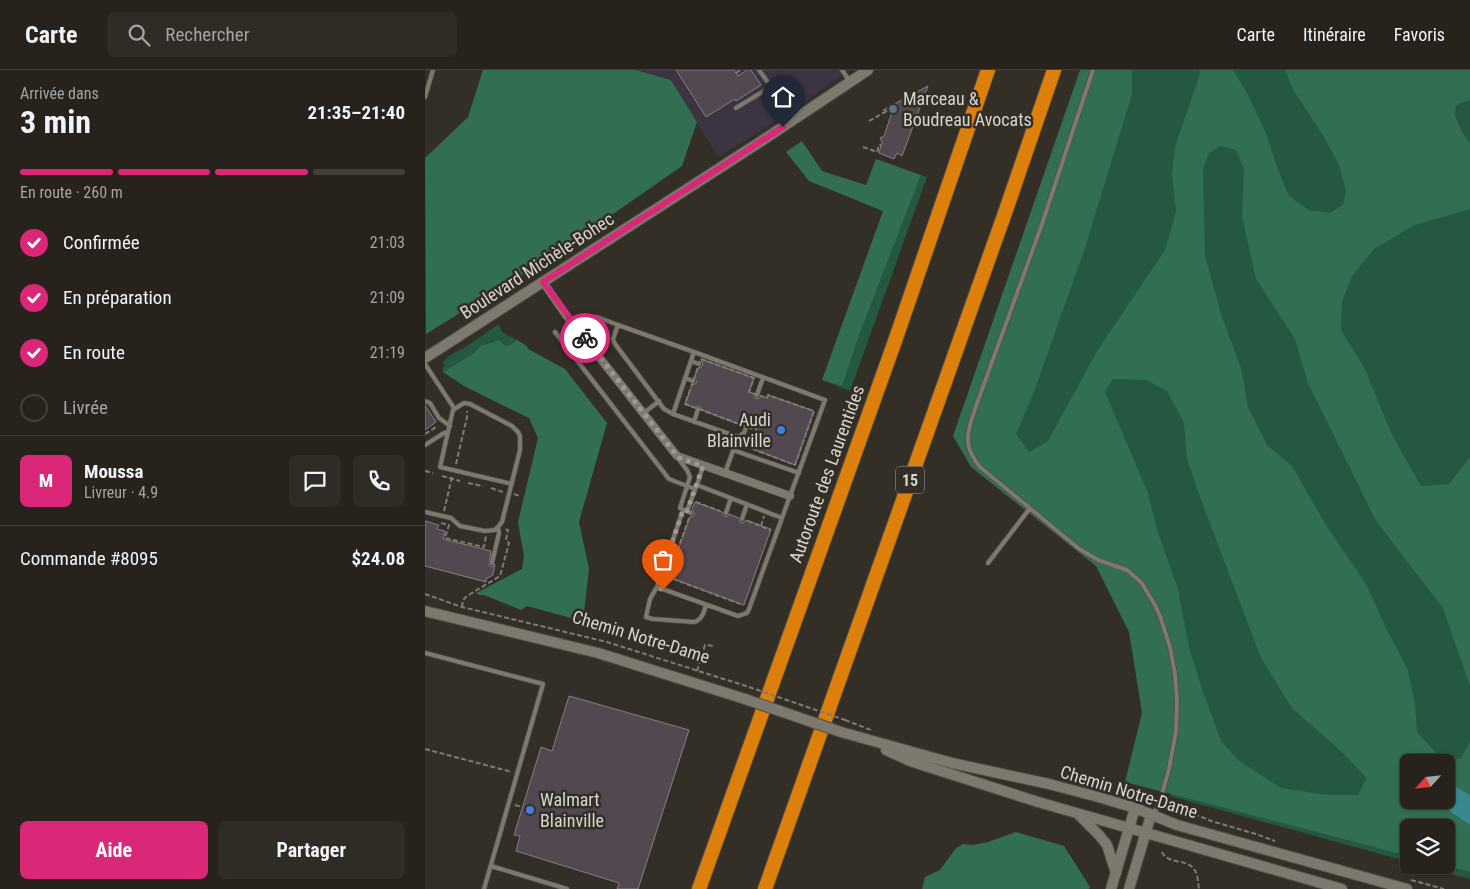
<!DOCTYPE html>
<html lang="fr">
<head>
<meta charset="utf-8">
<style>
	body { margin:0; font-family:"Roboto Condensed",sans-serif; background:#2f2b25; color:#f1f3f6; height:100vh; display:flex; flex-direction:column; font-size:19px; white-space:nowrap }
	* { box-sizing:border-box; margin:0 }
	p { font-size:16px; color:#a4a4a3 }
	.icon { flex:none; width:28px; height:28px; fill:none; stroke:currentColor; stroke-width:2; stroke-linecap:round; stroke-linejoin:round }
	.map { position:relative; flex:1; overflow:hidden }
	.panel { display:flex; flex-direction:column; background:#27231c; width:425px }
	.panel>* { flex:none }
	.needle { width:32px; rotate:243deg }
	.tools { position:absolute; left:975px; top:684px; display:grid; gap:10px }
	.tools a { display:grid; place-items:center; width:55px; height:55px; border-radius:8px; background:#27231c; box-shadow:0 1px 4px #0004,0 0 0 1px #43403b; font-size:25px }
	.pin { position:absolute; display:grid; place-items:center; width:42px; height:42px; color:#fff; margin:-51px -21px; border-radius:50% 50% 50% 0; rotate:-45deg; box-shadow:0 0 5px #0007 }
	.pin .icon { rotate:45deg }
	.courier { position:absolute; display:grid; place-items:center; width:50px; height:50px; margin:-25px; border:4px solid #db2777; border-radius:50%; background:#fff; color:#222; box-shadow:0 1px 6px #0007 }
	.summary em { font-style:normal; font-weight:700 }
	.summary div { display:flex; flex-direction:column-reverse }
	.summary { display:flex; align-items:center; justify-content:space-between; height:85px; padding:0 20px }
	h1 { font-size:32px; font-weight:700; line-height:38px }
	.bar { display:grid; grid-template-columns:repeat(4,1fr); gap:8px 5px; align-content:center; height:60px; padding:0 20px }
	.bar i { height:6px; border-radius:4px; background:#43403b }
	.bar .current { background:#db2777 }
	.bar p { grid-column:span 4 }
	.line { display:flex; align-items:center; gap:12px; padding:0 20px; border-top:1px solid #43403b }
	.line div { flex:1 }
	.round { display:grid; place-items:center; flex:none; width:52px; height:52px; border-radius:8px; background:#2f2b25 }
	ol { padding:0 20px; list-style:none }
	li { display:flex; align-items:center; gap:15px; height:55px }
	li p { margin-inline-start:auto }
	li .icon { padding:5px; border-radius:50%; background:#db2777; color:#fff; stroke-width:4 }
	li:last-child { color:#a4a4a3 }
	li i { width:28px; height:28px; border:2px solid #43403b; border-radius:50% }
	.cta { display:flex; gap:10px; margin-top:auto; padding:10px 20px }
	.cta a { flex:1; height:58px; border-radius:8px; background:#db2777; color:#fff; font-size:20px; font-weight:700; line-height:58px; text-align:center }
	.cta a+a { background:#2f2b25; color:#f1f3f6 }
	header { display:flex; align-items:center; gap:30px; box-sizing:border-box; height:70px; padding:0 25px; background:#27231c; border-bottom:1px solid #43403b }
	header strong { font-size:24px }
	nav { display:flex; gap:28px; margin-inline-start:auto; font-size:18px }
	.search { width:350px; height:45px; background:#2f2b25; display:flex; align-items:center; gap:12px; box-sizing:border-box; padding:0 18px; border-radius:8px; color:#a4a4a3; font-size:19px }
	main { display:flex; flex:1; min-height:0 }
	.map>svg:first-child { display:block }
	.industrial { fill:#3c3343 }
	.green { fill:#245840; fill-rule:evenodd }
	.forest { fill:#316e52; fill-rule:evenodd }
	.water { fill:#37898f }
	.building { fill:#52484f; stroke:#887d84 }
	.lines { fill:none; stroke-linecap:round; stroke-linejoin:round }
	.lane-casing { stroke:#504c45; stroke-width:5.5 }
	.street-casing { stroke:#504c45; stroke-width:9 }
	.secondary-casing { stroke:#504c45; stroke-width:12 }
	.highway-casing { stroke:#504c45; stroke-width:16 }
	.path { stroke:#7f7b74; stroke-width:2; stroke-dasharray:5 2.5; stroke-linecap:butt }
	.lane { stroke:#7e796f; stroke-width:4 }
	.street { stroke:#7e796f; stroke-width:8 }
	.secondary { stroke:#7e796f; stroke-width:10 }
	.highway { stroke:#dd7f0b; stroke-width:14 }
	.secondary-bridge-casing { stroke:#504c45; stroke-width:12; stroke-linecap:butt }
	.path-bridge { stroke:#7f7b74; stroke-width:2; stroke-dasharray:5 2.5; stroke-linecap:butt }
	.secondary-bridge { stroke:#7e796f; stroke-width:10 }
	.done { stroke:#9e9a94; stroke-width:5; stroke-dasharray:0 9 }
	.route { stroke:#db2777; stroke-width:6 }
	.service-dot { fill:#5c6f8a; stroke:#342f26; stroke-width:2 }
	.shop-dot { fill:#3f7fe0; stroke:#342f26; stroke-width:2 }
	.labels { text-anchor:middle; stroke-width:5; stroke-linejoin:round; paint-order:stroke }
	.shield { fill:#342f26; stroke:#a6a29c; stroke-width:1 }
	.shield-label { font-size:16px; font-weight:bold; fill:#d7d4cf }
	.poi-label { font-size:18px; fill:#d7d4cf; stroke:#342f26; text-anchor:start }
	.street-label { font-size:18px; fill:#d7d4cf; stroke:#342f26 }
</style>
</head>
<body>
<header>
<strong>Carte</strong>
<div class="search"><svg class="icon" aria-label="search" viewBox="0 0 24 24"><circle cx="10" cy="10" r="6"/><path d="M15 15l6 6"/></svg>Rechercher</div>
<nav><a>Carte</a><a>Itinéraire</a><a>Favoris</a></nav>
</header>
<main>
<section class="panel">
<div class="summary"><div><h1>3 min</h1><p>Arrivée dans</p></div><em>21:35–21:40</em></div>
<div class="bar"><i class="current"></i><i class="current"></i><i class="current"></i><i></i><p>En route · 260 m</p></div>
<ol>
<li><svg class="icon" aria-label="check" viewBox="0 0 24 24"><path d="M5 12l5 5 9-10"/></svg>Confirmée<p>21:03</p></li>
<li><svg class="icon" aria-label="check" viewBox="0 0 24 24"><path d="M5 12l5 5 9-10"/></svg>En préparation<p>21:09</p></li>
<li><svg class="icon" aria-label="check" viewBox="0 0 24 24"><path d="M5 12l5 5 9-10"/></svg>En route<p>21:19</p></li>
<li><i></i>Livrée</li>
</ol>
<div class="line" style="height:90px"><b class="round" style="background:#db2777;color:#fff">M</b><div><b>Moussa</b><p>Livreur · 4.9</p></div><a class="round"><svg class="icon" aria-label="chat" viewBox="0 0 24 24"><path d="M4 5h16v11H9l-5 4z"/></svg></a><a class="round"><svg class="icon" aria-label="phone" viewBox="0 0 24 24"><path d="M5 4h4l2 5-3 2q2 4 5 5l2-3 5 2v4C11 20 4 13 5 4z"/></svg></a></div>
<div class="line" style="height:65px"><div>Commande #8095</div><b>$24.08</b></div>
<div class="cta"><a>Aide</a><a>Partager</a></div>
</section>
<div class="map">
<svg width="1045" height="819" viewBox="0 0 1045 819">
	<rect width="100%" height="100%" fill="#342f26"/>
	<!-- industrial -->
	<path class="industrial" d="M211 0H425L356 48 293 87 246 10Z"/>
	<!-- green -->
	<path class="green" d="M665 0H1045V809L995 795H1021V758H984V792L745 726 756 675 726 529 553 343ZM984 692H1021V730H984Z
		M496 105 502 107 425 321 397 310 417 315 432 271Z
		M74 254 77 262 92 270 85 275 80 276 69 271 55 276 49 283 18 302 17 298 20 296 18 292 22 288V287L42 276Z"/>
	<!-- forest -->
	<path class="forest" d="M58 0H211L246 10 272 52 257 96 132 183 1 264 0 88 43 47Z
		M655 0H707V24L660 178 609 322 591 364 604 382 623 371 672 281 740 180 751 142 747 104 750 77 775 4 774 0H808L822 23 841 63 852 97 864 126 884 140 905 143 918 135 921 121 914 95 899 67 869 21 860 0H1045V30L1031 35 1030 46 1037 62 1045 73V139L990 155 949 179 927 206 917 232 916 260 939 297 967 365 996 416 1024 414 1045 387V616L1018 538 951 451 883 313 870 269 831 209 817 147 819 99 811 80 796 76 784 83 778 99 780 186 797 247 816 298 823 337 842 375 867 396 901 455 942 516 963 562 982 598 990 633 992 662 1015 687 1035 689 1045 672V668V725L1028 715 1021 716V692H984V730H1016L1027 743 1045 755V802L1019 795H1021V758H984V786L700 712 717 643 704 562 671 496 546 397 528 366ZM688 309 721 310 742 321 759 353 762 389 776 430 836 588 867 638 919 684 942 708 933 725H903L856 718 813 690 796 671 777 619 764 577 753 519 732 460 723 423 680 322Z
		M377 71 397 101 441 115 451 89 496 105 432 271 417 316 397 310 458 141 384 111 361 82Z
		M74 270 80 276 85 275 92 270 102 276 103 279 140 299 182 353 154 452 164 499 159 543 157 551 102 536 96 540 59 525H54L51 523 97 499 99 486 93 452 113 368 104 348 39 316 18 302 49 283 55 276Z
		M591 762 639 776 665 817 664 819H497L500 807 515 800 531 778 538 774 547 775 563 772Z"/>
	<!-- water -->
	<path class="water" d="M1028 715 1045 725V755L1027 743 1016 730H1021V716Z"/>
	<!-- building -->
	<path class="building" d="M251 0H309L313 6 322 0H326L336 15 311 31 310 29 281 47Z
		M503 16 477 86 472 83 469 89 454 83 457 72 455 68 459 66 467 42 458 40Z
		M276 289 329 308 324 322 329 324 330 328 333 329 336 326 342 328 343 325 389 341 370 395 325 378 332 359 325 356 324 352 321 351 318 354 313 352 312 354 277 340 275 336H272L270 338 260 334 267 315 270 314 272 312 269 308 273 298 276 297 278 295Z
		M0 335 11 352 0 360Z
		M270 432 297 442 299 446 302 447 304 444 314 448 315 452 318 453 321 450 346 459 319 535 243 507 265 447 268 446 270 444 267 439Z
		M0 451 14 455 12 459 20 461 18 469 66 481 64 495 67 497 70 494 68 505 61 509V512L0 496Z
		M144 626 264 660 213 819H192L194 813 91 781 95 766 89 765 116 677 127 681Z"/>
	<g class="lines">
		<defs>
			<path id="lane" d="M334 0 342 11 347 16
				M417 0 424 10
				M668 0 616 157 550 339C542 363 537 375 555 397L653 478 673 490 702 500 716 512 730 535 735 546 745 577 750 604 752 631 751 661 744 699 733 738 727 743
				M0 27 8 0
				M311 38 347 16 369 49
				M172 247 193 255
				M130 262 244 409 270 419
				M269 282 400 330 357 448 272 415 278 396
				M266 291 274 294
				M0 294 29 338
				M260 308 268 311
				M332 325 338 308
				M0 331 5 333 14 348 25 356
				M219 343 234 331
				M248 344 239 339 190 274 188 269 193 255 269 282 248 344 313 367 300 403
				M269 352 273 339
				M313 367 319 363 322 355
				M0 375 19 363 23 362
				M308 380 374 403
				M253 388 262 400 265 407 255 438 266 443
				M258 440 232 517 313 546 322 543 324 539 357 448
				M262 441 271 417
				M0 442 26 448 35 456 60 461 70 460 73 457 77 452 95 380V366L93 362 87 356 45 334 39 333 28 340 15 397 87 414
				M301 443 306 428
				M317 449 322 434
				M67 493 74 463 73 457
				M563 493 605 438
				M232 517 225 529 221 547 228 549 269 552C277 550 279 542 281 535
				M0 583 118 614 59 819
				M66 796 142 819"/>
			<path id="street" d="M118 212 141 245 252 386 365 426"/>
			<path id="secondary" d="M0 288 335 72 443 0
				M0 541 173 583 320 629
				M416 662 527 693 624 714 677 728 710 738 752 755 982 819
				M461 680 485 691 613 732 917 819
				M654 745 674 765 682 775 691 803
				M686 819 710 738
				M704 819 726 745"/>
			<path id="highway" d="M274 819 470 271 563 0
				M340 819 581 140 629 0"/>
		</defs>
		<!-- lane casing -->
		<use href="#lane" class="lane-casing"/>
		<!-- street casing -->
		<use href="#street" class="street-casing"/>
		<!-- secondary casing -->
		<use href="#secondary" class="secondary-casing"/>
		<!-- highway casing -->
		<use href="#highway" class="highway-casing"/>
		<!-- path -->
		<path class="path" d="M311 3 315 0
			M444 51 462 41
			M438 77 452 82 454 75H456
			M276 289 329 308 324 322 342 328 343 325 389 341 370 395 325 378 331 360 260 334Z
			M0 364 13 356
			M31 394 42 347V341
			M0 401 8 403
			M17 406 35 411
			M43 413 58 416
			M66 418 78 422
			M89 424 95 426
			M271 432 295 441
			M19 441 27 407
			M264 448 243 507 318 535
			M323 451 345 460
			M16 453 24 455 20 468 59 477 61 466
			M336 456 339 446
			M0 524 37 537 182 572 324 617
			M37 537 38 530 42 526 75 506 84 473 81 470 83 460 80 459
			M272 601 280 575 289 576
			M420 650 446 660
			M0 679 87 702
			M690 721 729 731
			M741 734 765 742 786 751 831 764 850 771
			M90 735 97 737
			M737 782C743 795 761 788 769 799 773 804 773 813 774 819
			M986 810 1019 819"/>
		<!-- lane -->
		<use href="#lane" class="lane"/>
		<!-- street -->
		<use href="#street" class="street"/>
		<!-- secondary -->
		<use href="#secondary" class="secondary"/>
		<!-- highway -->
		<use href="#highway" class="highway"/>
		<defs>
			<path id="secondary-bridge" d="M320 629 416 662"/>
		</defs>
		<!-- secondary-bridge casing -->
		<use href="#secondary-bridge" class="secondary-bridge-casing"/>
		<!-- path-bridge -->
		<path class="path-bridge" d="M324 617 420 650"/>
		<!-- secondary-bridge -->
		<use href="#secondary-bridge" class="secondary-bridge"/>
	</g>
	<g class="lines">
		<!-- done -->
		<path class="done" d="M160 268 249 382 255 388 278 396 262 441 258 440 232 517 238 520"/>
		<!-- route -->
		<path class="route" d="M160 268 118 212 358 57"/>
	</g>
	<!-- markers -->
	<circle class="service-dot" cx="468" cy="39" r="5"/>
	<g class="shop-dot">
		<circle cx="356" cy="360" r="5"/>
		<circle cx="105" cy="740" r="5"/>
	</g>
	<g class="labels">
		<!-- shield labels -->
		<rect class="shield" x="471" y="396.5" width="28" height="27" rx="4"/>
		<g class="shield-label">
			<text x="485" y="416">15</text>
		</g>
		<!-- poi labels -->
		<g class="poi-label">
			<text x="478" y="35">Marceau &amp;<tspan x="478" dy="21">Boudreau Avocats</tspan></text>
			<text x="346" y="356" text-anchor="end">Audi<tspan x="346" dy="21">Blainville</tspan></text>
			<text x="115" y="736">Walmart<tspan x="115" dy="21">Blainville</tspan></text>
		</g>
		<!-- street labels -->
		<g class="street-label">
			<text transform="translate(112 196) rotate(-33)" y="6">Boulevard Michèle-Bohec</text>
			<text transform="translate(402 404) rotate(-70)" y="6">Autoroute des Laurentides</text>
			<text transform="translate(216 567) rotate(17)" y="6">Chemin Notre-Dame</text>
			<text transform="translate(704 722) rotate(17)" y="6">Chemin Notre-Dame</text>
		</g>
	</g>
</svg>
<div class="tools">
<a><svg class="needle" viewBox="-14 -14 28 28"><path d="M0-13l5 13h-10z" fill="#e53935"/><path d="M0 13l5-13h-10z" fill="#a4a4a3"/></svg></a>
<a><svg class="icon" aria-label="layers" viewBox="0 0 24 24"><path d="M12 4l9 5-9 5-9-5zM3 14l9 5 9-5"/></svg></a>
</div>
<div class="pin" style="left:238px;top:520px;background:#ea580c"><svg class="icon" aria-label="bag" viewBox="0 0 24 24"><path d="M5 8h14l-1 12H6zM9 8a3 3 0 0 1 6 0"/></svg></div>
<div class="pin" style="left:358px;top:57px;background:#1f2937"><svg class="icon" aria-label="home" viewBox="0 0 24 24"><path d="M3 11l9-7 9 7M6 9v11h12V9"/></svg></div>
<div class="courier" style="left:160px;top:268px"><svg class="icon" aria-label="bike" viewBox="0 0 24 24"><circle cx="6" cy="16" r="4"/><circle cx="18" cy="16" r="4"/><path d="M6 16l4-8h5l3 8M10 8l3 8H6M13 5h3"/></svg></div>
</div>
</main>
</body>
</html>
